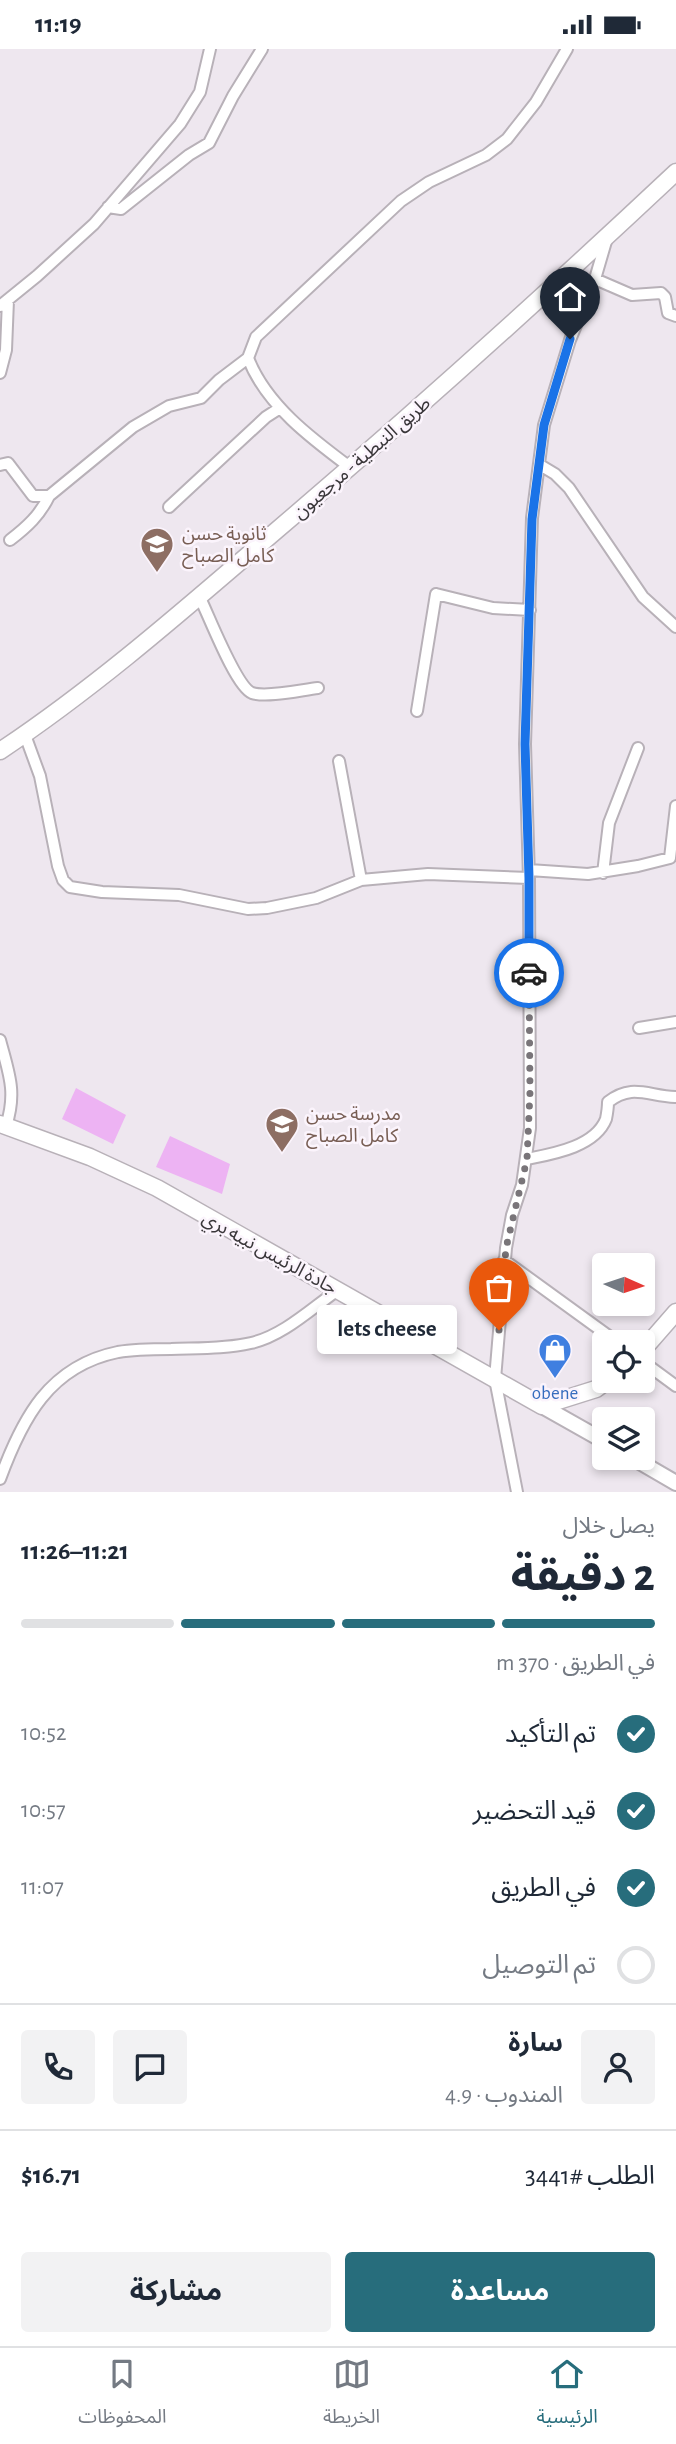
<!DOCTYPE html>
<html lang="ar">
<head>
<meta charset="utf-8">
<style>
	body { margin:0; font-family:"Alegreya Sans","Noto Sans Arabic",sans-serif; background:#f2f2f3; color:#1f2937; direction:rtl; height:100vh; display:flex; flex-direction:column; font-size:26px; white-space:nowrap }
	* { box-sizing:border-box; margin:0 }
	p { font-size:23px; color:#747a83 }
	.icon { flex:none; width:38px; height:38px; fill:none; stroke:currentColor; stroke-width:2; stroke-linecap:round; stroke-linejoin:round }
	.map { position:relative; height:1443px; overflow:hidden; direction:ltr }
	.panel { display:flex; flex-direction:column; background:#fff; flex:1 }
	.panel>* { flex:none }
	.needle { width:46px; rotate:93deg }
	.fabs { position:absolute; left:592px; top:1204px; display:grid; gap:14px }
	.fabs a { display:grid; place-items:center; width:63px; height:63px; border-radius:7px; background:#fff; box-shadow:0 4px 10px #0003; font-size:35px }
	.pin { position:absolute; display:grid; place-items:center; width:60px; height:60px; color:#fff; margin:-72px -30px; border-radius:50% 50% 50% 0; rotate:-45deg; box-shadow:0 0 7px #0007 }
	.pin .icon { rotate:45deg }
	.courier { position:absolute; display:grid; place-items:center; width:70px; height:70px; margin:-35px; border:5px solid #1a73e8; border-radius:50%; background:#fff; color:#222; box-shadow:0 2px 9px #0007 }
	.bubble { position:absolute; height:49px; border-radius:7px; background:#fff; box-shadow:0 4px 10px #0003; font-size:23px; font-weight:700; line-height:49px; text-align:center; direction:rtl }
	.headline em { font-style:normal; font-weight:700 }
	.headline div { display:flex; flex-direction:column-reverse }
	.headline { display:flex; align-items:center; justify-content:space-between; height:119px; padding:0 21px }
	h1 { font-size:46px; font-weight:700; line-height:52px }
	.bar { display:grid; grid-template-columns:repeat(4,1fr); gap:10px 7px; align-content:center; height:84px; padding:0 21px }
	.bar i { height:9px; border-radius:5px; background:#e0e1e3 }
	.bar .selected { background:#276d7c }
	.bar p { grid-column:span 4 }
	.line { display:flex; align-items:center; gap:18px; padding:0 21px; border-top:2px solid #e0e1e3 }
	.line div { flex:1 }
	.round { display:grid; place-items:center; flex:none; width:74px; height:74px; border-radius:7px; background:#f2f2f3 }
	ol { padding:0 21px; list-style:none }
	li { display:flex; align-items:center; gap:21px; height:77px }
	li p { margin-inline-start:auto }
	li .icon { padding:7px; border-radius:50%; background:#276d7c; color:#fff; stroke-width:4 }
	li:last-child { color:#747a83 }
	li i { width:38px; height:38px; border:4px solid #e0e1e3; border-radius:50% }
	.primary-button { display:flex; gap:14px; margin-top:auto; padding:14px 21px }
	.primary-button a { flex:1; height:80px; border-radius:7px; background:#276d7c; color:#fff; font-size:28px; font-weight:700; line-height:80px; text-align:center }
	.primary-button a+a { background:#f2f2f3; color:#1f2937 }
	.status { display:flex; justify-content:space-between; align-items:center; height:49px; padding:0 35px; background:#fff; direction:ltr }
	.status svg { height:19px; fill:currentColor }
	.tabs { display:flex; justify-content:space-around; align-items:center; height:98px; border-top:2px solid #e0e1e3; background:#fff; font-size:19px; color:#747a83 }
	.tabs a { display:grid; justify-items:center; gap:4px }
	.tabs .selected { color:#276d7c }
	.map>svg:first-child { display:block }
	.green { fill:#edb3f3 }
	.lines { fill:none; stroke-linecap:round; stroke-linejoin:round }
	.minor-casing { stroke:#b8b1b8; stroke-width:14 }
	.tertiary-casing { stroke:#b8b1b8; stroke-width:18 }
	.secondary-casing { stroke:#b8b1b8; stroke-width:19 }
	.minor { stroke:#fff; stroke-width:10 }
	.tertiary { stroke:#fff; stroke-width:14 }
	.secondary { stroke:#fff; stroke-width:16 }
	.done { stroke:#797579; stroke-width:7; stroke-dasharray:0 12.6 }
	.route { stroke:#1a73e8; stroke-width:9 }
	.labels { text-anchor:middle; stroke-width:5; stroke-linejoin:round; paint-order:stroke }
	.street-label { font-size:19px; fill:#3a373a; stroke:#fbf4fc }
	.education-label { font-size:19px; fill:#785e54; stroke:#fbf4fc; text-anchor:start }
	.shop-label { font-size:19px; fill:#366cbe; stroke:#fbf4fc }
</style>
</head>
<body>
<div class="status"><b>11:19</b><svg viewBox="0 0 49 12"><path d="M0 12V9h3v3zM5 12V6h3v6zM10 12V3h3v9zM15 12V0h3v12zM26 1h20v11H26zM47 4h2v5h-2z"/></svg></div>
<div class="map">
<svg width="676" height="1443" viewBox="0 0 676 1443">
	<rect width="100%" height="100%" fill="#eee7ef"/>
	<!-- green -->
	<path class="green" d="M76 1039 126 1066 113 1095 62 1070Z
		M170 1087 230 1115 222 1145 156 1118Z"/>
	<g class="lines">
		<defs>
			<path id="minor" d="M108 158 121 160 189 106 209 94 233 47 262 0
				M595 230 632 246 661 244 665 248 668 264 676 267
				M0 257 37 227 94 175 180 75 200 43 210 0
				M248 309C266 356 312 390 351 419
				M0 324 6 301 8 251
				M0 416 8 414 33 447H49L133 378 169 357 201 349 219 331 248 309 256 288 401 152 429 133 486 106 507 90 536 53 567 0
				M540 416 555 425 569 439 643 548 676 578
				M169 458 266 368 280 359
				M10 491C27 478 40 466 49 447
				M200 549C209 567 236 638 252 644 267 649 301 641 318 639
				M417 662 436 545 493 559 530 561
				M25 686 40 727 58 817 63 831 70 838 102 843 179 846 248 860 267 859 316 849 361 831
				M339 712 361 831 428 825 529 829
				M529 821 588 825 638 817 670 809 676 757
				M603 824 609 774 638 699
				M639 979 676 973
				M0 991C9 1025 17 1043 6 1077
				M527 1110C552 1105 595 1098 606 1070 607 1065 608 1059 608 1053 632 1034 648 1047 675 1048
				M504 1211 617 1293
				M642 1312 676 1337
				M0 1430C22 1370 49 1317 118 1303 135 1300 154 1300 171 1300 197 1299 225 1300 251 1294 283 1287 312 1259 338 1241
				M517 1443 495 1330 506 1199 512 1166 522 1136 530 1079 529 829 525 695 532 469 544 376 570 291 595 230 607 189"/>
			<path id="tertiary" d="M542 1357 604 1392
				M633 1409 676 1434"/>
			<path id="secondary" d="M0 702C99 636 187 558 277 481 413 365 546 245 676 123
				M0 1075 90 1108 157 1139 542 1357 596 1340 607 1332
				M642 1302 676 1263"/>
		</defs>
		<!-- minor casing -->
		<use href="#minor" class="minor-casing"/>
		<!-- tertiary casing -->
		<use href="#tertiary" class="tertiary-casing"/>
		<!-- secondary casing -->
		<use href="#secondary" class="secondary-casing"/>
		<!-- minor -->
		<use href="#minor" class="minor"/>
		<!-- tertiary -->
		<use href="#tertiary" class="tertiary"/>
		<!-- secondary -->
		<use href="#secondary" class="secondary"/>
	</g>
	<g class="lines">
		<!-- done -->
		<path class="done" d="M499 1281 506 1199 527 1110 530 1043 529 924"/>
		<!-- route -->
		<path class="route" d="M529 924V829L525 695 532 470 544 376 570 290"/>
	</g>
	<!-- icons -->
	<defs>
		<symbol id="school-pin" viewBox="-11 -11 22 30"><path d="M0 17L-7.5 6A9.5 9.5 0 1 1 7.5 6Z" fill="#8d6e63" stroke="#fbf4fc"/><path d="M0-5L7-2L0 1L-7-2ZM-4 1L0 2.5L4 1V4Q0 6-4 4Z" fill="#fff"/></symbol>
		<symbol id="shop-pin" viewBox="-11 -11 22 30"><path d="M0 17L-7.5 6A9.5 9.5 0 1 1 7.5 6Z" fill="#3f7fe0" stroke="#fbf4fc"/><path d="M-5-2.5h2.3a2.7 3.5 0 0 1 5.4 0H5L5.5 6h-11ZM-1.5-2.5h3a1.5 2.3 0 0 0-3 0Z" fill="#fff"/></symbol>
	</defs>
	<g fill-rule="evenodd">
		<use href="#school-pin" x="138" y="476" width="38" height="52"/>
		<use href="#school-pin" x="263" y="1056" width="38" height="52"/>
		<use href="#shop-pin" x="536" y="1282" width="38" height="52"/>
	</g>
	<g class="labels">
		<!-- street labels -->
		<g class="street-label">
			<text transform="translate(361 408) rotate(-41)" y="7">طريق النبطية - مرجعيون</text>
			<text transform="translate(270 1203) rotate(29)" y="7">جادة الرئيس نبيه بري</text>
		</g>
		<!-- education labels -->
		<g class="education-label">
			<text x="182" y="491">ثانوية حسن<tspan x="182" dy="22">كامل الصباح</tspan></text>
			<text x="306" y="1071">مدرسة حسن<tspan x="306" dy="22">كامل الصباح</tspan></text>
		</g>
		<!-- shop labels -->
		<g class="shop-label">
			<text x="555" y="1350">obene</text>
		</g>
	</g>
</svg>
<div class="fabs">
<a><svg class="needle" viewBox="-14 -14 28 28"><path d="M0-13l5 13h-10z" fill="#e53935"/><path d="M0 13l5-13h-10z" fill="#747a83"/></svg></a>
<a><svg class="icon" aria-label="locate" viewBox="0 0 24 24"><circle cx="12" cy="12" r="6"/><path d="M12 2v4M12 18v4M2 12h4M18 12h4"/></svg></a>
<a><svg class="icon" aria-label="layers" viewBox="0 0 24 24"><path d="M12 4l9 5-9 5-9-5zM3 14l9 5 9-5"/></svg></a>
</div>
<div class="pin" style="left:499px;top:1281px;background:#ea580c"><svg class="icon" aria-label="bag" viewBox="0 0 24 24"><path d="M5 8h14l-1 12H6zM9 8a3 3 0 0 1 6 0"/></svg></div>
<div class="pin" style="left:570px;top:290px;background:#1f2937"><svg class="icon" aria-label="home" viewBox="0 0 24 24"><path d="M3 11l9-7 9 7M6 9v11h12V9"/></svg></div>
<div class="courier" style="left:529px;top:924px"><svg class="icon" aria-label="car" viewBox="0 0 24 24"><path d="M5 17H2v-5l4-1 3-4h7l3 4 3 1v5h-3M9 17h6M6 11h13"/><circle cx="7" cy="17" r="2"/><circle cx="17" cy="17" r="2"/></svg></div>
<div class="bubble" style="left:317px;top:1256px;width:140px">lets cheese</div>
</div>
<section class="panel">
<div class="headline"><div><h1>2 دقيقة</h1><p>يصل خلال</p></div><em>11:21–11:26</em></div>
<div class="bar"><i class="selected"></i><i class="selected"></i><i class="selected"></i><i></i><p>في الطريق · 370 m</p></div>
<ol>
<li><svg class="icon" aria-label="check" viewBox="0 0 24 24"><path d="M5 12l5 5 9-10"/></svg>تم التأكيد<p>10:52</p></li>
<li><svg class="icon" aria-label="check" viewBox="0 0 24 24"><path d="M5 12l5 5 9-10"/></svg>قيد التحضير<p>10:57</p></li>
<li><svg class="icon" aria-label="check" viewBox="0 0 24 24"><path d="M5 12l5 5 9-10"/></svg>في الطريق<p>11:07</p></li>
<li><i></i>تم التوصيل</li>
</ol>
<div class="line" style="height:126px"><a class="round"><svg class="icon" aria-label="person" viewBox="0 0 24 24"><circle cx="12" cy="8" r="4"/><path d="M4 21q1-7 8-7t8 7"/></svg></a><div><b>سارة</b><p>المندوب · 4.9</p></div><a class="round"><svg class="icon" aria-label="chat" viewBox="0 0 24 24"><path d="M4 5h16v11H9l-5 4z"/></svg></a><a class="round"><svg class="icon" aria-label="phone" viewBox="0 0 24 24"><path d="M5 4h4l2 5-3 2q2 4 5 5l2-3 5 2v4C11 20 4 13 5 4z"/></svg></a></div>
<div class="line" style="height:91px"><div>الطلب #3441</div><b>$16.71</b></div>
<div class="primary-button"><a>مساعدة</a><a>مشاركة</a></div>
</section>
<nav class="tabs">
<a class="selected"><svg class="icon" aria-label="home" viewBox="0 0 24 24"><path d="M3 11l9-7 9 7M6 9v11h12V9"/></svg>الرئيسية</a>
<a><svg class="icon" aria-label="map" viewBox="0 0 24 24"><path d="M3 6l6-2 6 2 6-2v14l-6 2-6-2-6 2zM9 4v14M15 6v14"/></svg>الخريطة</a>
<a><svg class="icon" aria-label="saved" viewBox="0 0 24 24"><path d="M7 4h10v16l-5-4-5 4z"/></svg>المحفوظات</a>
</nav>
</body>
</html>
